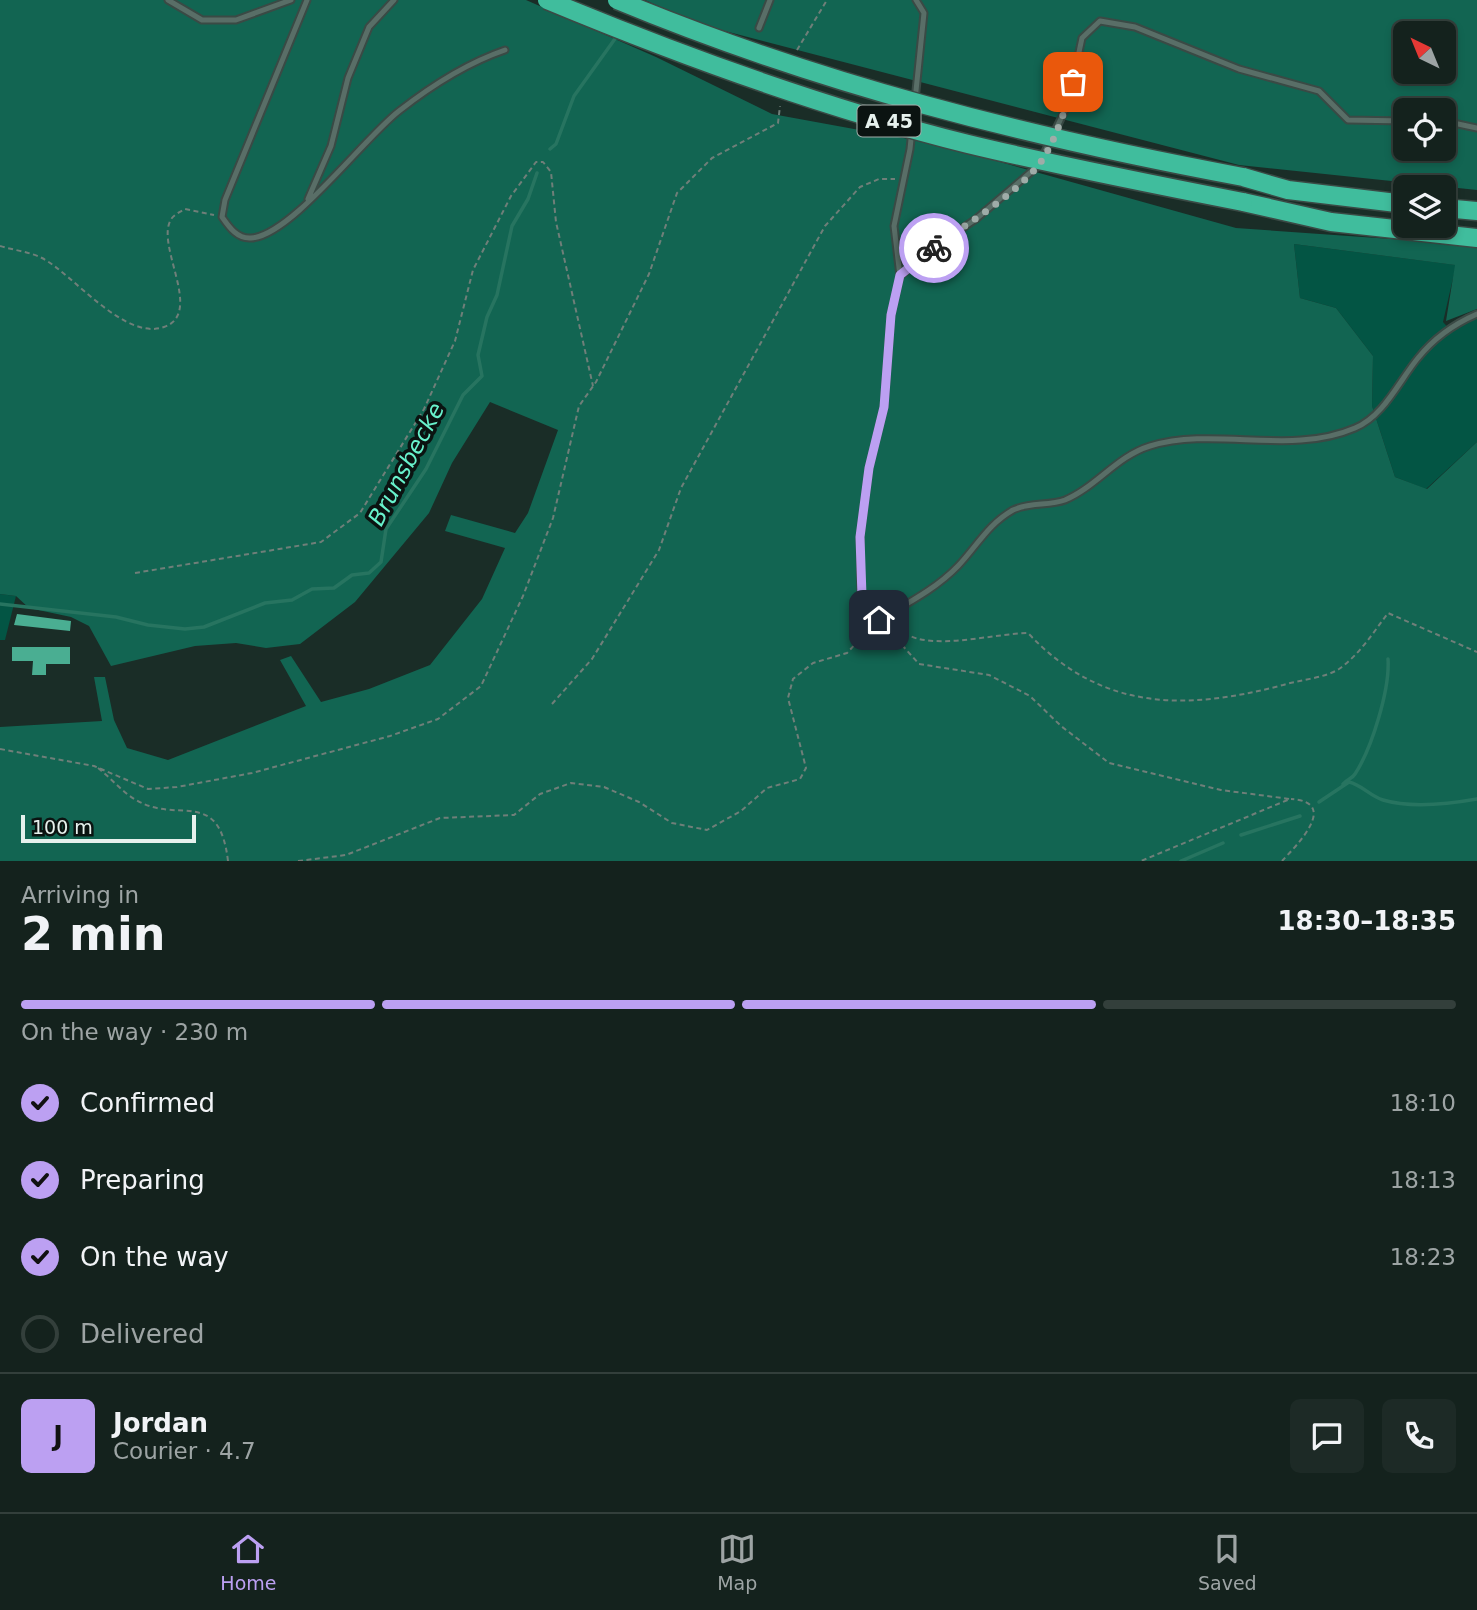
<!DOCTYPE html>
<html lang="en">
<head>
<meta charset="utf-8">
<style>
	body { margin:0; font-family:"DejaVu Sans",sans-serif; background:#1d2a26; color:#f1f3f6; height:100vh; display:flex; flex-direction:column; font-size:26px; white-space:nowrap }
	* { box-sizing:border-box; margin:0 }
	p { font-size:23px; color:#9da4a4 }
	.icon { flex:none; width:38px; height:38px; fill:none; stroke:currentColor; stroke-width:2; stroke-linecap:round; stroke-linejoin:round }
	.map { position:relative; height:861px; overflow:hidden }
	.drawer { display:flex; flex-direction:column; background:#14221d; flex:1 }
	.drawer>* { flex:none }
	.needle { width:46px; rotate:317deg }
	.fabs { position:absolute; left:1393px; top:21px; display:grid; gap:14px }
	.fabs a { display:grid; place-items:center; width:63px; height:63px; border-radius:10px; background:#14221d; box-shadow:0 4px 10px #0003,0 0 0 2px #333f3b; font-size:35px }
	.scale { position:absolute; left:21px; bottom:18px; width:175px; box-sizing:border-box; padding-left:7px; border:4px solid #e6f1ed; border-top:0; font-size:19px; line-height:24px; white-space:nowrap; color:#e6f1ed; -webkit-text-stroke:5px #0b1311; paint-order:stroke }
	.pin { position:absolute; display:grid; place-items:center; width:60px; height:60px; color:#fff; margin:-30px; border-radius:14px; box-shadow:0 4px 10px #0006 }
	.courier { position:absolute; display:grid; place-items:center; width:70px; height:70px; margin:-35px; border:5px solid #bca0f2; border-radius:50%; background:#fff; color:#222; box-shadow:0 2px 9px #0007 }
	.head em { font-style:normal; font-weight:800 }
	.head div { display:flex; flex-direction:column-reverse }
	.head { display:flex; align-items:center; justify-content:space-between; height:119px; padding:0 21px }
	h1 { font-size:46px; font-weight:800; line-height:52px }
	.bar { display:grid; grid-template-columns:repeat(4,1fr); gap:10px 7px; align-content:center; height:84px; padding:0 21px }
	.bar i { height:9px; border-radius:5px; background:#333f3b }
	.bar .selected { background:#bca0f2 }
	.bar p { grid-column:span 4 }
	.line { display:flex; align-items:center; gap:18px; padding:0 21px; border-top:2px solid #333f3b }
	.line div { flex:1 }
	.round { display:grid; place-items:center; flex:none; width:74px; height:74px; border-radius:10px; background:#1d2a26 }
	ol { padding:0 21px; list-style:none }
	li { display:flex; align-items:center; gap:21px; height:77px }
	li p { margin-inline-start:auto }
	li .icon { padding:7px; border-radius:50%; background:#bca0f2; color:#111; stroke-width:4 }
	li:last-child { color:#9da4a4 }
	li i { width:38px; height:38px; border:4px solid #333f3b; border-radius:50% }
	.tab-bar { display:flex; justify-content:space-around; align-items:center; height:98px; border-top:2px solid #333f3b; background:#14221d; font-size:19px; color:#9da4a4 }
	.tab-bar a { display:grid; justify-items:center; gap:4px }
	.tab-bar .selected { color:#bca0f2 }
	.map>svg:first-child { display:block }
	.green { fill:#035544 }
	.forest { fill:#126552; fill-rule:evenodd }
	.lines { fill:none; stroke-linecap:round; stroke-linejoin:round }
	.stream { stroke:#277460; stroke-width:3.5 }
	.building { fill:#4aae92 }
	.service-casing { stroke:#3a4a45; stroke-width:9 }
	.motorway-casing { stroke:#3a4a45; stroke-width:21 }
	.path { stroke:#6f7f79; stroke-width:2; stroke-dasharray:5 3.5; stroke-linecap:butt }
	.service { stroke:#596e67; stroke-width:5 }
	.motorway { stroke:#40bd9d; stroke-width:18 }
	.motorway-bridge-casing { stroke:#3a4a45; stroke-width:21; stroke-linecap:butt }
	.motorway-bridge { stroke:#40bd9d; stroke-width:18 }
	.done { stroke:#9faca8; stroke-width:7; stroke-dasharray:0 12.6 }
	.route { stroke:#bca0f2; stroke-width:9 }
	.labels { text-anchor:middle; stroke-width:7; stroke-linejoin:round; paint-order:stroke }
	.shield { fill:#0b1311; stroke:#a4aeab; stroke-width:2 }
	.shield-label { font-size:19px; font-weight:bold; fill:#e6f1ed }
	.water-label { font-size:23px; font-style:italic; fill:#68f2cc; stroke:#0b1311 }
</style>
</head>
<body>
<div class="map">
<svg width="1477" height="861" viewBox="0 0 1477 861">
	<rect width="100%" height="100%" fill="#1a2d27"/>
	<!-- green -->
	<path class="green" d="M1294 244 1456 265 1443 322 1452 332 1477 318V442L1426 489 1395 477 1372 406 1373 356 1336 308 1300 298Z
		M0 594 16 596 5 640H0Z"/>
	<!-- forest -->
	<path class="forest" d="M0 0H526L656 57 772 114 936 144 1236 228 1477 245V309L1446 321 1455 265 1294 244 1300 298 1336 308 1373 356 1372 406 1395 477 1427 489 1477 442V861H0V727L102 721 94 677H105L114 720 127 748 168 760 306 706 280 660 291 656 321 702 369 689 430 665 482 599 505 548 445 531 451 515 515 533 528 513 558 430 490 402 452 463 429 513 355 602 300 644 266 648 236 643 195 646 111 666 89 626 71 617 29 608 16 596 0 594Z
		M645 0H1477V190L1239 165 698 24ZM1405 33H1444V72H1405ZM1405 110H1444V149H1405Z"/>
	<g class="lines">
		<!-- stream -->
		<path class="stream" d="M550 149 556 144 574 96 617 36
			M0 604 116 617 148 625 185 629 204 627 265 603 292 600 312 589 334 588 352 575 369 573 381 562 386 529 426 469 463 395 482 376 478 355 487 317 497 295 512 226 528 199 537 173
			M1343 784C1347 779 1352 779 1355 774 1372 748 1390 689 1388 659
			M1319 802 1349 782C1362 785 1370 796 1383 800 1410 808 1449 804 1477 799
			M1241 835 1300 816
			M1181 861 1223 843"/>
	</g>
	<!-- building -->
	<path class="building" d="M17 614 71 621 70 631 14 625Z
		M12 647H70V664H46V675H32L33 661H12Z"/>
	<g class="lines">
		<defs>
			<path id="service" d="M168 0 202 20H236L291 0
				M307 0 225 200 222 217C229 227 237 239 251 238 291 236 364 138 399 111 431 86 467 63 505 50
				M759 28 770 0
				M1405 121 1348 120 1319 91 1239 69 1135 27 1100 21 1082 38 1068 104 1038 166 976 219 936 246 900 276 891 315 884 407 869 468 860 537 861 596 879 620C906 604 936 589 958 566 977 546 988 524 1013 510 1029 502 1049 506 1065 500 1096 487 1117 456 1150 446 1216 426 1290 456 1355 428 1384 416 1399 381 1418 358 1434 338 1454 324 1477 314
				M1444 121 1477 128
				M308 199 331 146 348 78 369 27 394 0
				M900 276 894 226 910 149 924 13 916 0"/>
			<path id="motorway" d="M1243 177 1288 190 1405 204
				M1243 202 1331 222 1477 238
				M1444 208 1477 211"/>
		</defs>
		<!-- service casing -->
		<use href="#service" class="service-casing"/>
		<!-- motorway casing -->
		<use href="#motorway" class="motorway-casing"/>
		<!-- path -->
		<path class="path" d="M797 50 827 0
			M0 246C13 250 30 252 42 258 74 275 124 341 164 327 205 313 153 243 172 218 175 214 182 211 185 209L214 215
			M135 573 321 542 360 513 424 409 455 341 473 270 511 196 536 162H543L551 172 556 222 593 386
			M889 625C898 629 909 637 919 639 952 646 994 634 1028 633 1101 711 1185 711 1283 685 1299 680 1325 678 1339 669 1359 655 1373 633 1388 613L1477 652
			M885 626 919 664 989 675 1030 696 1061 726 1109 763 1221 790 1290 799 1141 861
			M552 704 592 659 659 550 681 488 825 226 860 187 879 179H895
			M0 749 94 766 148 789 177 787 252 773 390 736 438 719 481 686 523 596 553 518 579 406 596 382 649 274 677 193 712 158 778 123 780 106
			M98 768C111 778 122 792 136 800 178 825 219 786 228 861
			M298 861 346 855 440 818 514 815 540 794 571 783 604 787 639 802 672 823 707 830 741 811 767 788 800 779 806 768 788 698 793 679 813 663 847 653 873 625
			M1282 861C1297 845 1340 802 1291 799"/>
		<!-- service -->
		<use href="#service" class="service"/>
		<!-- motorway -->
		<use href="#motorway" class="motorway"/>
		<defs>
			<path id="motorway-bridge" d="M547 0C684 57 824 108 968 144 1059 166 1151 184 1243 202
				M617 0C819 84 1028 137 1243 177"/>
		</defs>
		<!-- motorway-bridge casing -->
		<use href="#motorway-bridge" class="motorway-bridge-casing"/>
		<!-- motorway-bridge -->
		<use href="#motorway-bridge" class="motorway-bridge"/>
	</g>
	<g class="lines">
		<!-- done -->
		<path class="done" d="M934 248C968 222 1009 200 1037 167 1053 148 1067 106 1073 82"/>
		<!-- route -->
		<path class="route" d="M879 620 862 596 860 537 869 468 884 407 891 315 900 275 934 248"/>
	</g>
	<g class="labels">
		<!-- shield labels -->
		<rect class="shield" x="857.5" y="105.5" width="63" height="31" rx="5"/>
		<g class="shield-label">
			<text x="889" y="128">A 45</text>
		</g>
		<!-- water labels -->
		<g class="water-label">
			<text transform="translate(406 464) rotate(-62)" y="8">Brunsbecke</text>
		</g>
	</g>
</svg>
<div class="fabs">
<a><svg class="needle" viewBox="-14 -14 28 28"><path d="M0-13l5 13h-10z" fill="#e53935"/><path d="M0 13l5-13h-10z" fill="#9da4a4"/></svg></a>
<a><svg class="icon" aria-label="locate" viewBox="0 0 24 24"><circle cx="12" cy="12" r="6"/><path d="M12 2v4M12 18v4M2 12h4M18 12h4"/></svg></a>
<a><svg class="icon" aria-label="layers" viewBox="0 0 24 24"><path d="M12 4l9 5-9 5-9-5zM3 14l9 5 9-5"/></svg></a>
</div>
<div class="scale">100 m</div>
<div class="pin" style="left:1073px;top:82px;background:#ea580c"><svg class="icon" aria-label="bag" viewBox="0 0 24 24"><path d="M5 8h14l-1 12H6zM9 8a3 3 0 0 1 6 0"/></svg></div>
<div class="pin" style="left:879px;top:620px;background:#1f2937"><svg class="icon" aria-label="home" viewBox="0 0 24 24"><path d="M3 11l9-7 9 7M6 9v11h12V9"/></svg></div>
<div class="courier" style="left:934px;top:248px"><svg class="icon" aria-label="bike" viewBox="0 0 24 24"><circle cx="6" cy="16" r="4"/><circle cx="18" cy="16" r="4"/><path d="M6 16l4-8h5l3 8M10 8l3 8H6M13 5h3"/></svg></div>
</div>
<section class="drawer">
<div class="head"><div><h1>2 min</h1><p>Arriving in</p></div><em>18:30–18:35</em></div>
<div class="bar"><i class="selected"></i><i class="selected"></i><i class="selected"></i><i></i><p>On the way · 230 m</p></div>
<ol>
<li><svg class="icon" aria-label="check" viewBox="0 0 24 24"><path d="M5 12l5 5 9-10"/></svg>Confirmed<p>18:10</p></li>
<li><svg class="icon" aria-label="check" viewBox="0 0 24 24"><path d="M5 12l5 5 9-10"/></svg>Preparing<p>18:13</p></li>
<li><svg class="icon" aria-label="check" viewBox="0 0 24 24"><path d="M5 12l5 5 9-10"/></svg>On the way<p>18:23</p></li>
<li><i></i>Delivered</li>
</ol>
<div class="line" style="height:126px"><b class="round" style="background:#bca0f2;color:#111">J</b><div><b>Jordan</b><p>Courier · 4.7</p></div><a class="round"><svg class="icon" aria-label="chat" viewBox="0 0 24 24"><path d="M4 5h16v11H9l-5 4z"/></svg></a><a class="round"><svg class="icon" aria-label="phone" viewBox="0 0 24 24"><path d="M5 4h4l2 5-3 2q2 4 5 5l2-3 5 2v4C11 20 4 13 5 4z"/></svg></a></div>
</section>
<nav class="tab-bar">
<a class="selected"><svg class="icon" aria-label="home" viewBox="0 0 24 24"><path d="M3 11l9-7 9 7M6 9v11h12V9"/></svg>Home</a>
<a><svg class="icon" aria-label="map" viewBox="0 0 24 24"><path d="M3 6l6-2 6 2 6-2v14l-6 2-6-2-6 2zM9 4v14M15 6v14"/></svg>Map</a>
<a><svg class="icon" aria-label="saved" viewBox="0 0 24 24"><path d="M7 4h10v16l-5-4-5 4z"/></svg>Saved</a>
</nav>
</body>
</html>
